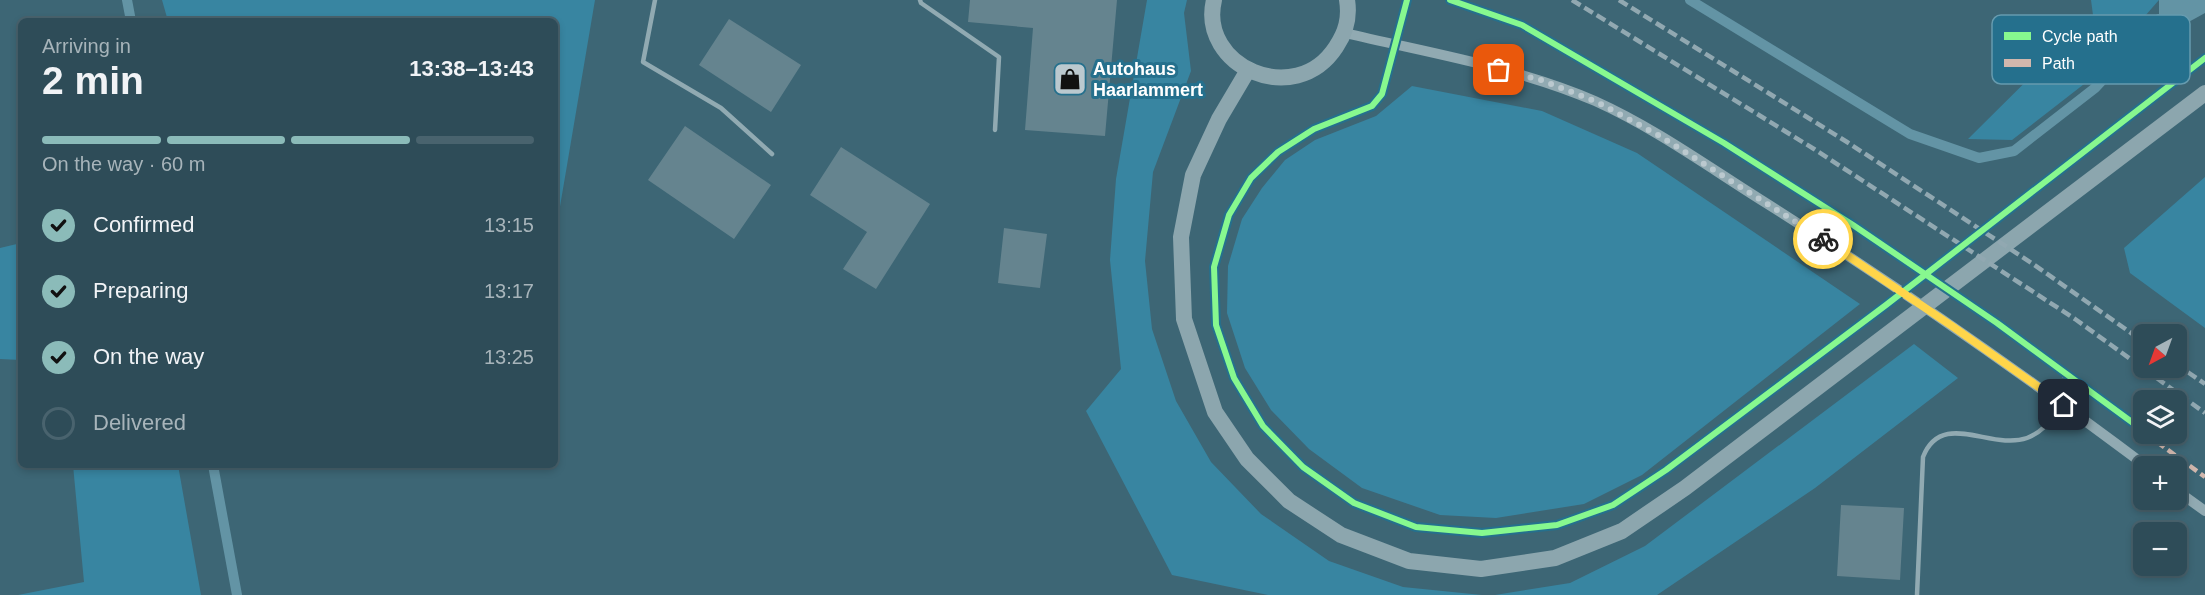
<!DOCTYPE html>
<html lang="en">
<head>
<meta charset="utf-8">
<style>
	body { margin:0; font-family:Helvetica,sans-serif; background:#36535e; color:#f1f3f6; height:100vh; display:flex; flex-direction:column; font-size:22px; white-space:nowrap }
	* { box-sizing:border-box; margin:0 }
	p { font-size:20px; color:#a7b4ba }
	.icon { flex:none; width:33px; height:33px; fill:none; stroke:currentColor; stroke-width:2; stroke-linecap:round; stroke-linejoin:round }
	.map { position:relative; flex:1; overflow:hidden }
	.details { position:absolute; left:18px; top:18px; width:540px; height:450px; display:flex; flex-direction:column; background:#2e4c58; border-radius:9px; box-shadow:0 3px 9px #0003,0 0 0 2px #49636e }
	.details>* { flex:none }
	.needle { width:39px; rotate:221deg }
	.tools { position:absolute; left:2133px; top:324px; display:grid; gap:12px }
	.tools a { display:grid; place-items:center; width:54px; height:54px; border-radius:9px; background:#2e4c58; box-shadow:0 3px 9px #0003,0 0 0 2px #49636e; font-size:30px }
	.pin { position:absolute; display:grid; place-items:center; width:51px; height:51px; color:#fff; margin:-26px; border-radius:12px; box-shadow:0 3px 9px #0006 }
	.courier { position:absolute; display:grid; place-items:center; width:60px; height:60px; margin:-30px; border:4px solid #ffd54a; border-radius:50%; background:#fff; color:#222; box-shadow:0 2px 8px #0007 }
	.summary em { font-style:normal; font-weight:800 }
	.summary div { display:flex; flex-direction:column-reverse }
	.summary { display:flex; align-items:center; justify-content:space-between; height:102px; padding:0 24px }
	h1 { font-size:39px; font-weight:800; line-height:45px }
	.bar { display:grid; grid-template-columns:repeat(4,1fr); gap:9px 6px; align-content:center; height:72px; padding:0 24px }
	.bar i { height:8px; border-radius:4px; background:#49636e }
	.bar .current { background:#8bbbb9 }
	.bar p { grid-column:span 4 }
	ol { padding:0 24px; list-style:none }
	li { display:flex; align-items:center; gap:18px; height:66px }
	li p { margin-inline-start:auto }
	li .icon { padding:6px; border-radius:50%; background:#8bbbb9; color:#111; stroke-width:4 }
	li:last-child { color:#a7b4ba }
	li i { width:33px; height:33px; border:3px solid #49636e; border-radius:50% }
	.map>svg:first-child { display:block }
	.green { fill:#3885a1 }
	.water { fill:#6394a5 }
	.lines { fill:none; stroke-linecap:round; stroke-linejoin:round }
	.stream { stroke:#6394a5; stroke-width:10 }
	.building { fill:#65848f }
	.service { stroke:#91aab2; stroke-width:4.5 }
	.tertiary { stroke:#91aab2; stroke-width:10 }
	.secondary { stroke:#8ca6ae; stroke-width:16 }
	.rail { stroke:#91a8b1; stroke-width:4.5; stroke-dasharray:10 4.5; stroke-linecap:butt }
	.quiet { stroke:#d1b7ad; stroke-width:4.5; stroke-dasharray:9 4.5; stroke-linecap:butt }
	.cycleway-casing { stroke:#25708d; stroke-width:10 }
	.cycleway { stroke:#87f88f; stroke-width:6 }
	.done { stroke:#bbc9cf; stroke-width:6; stroke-dasharray:0 10.8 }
	.route { stroke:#ffd54a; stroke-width:8 }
	.labels { text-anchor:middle; stroke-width:6; stroke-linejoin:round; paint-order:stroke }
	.poi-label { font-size:18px; font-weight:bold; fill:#fff; stroke:#25708d; text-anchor:start }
	.key { fill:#25708d; stroke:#669baf; stroke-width:1.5 }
	.key-label { font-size:16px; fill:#fff }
</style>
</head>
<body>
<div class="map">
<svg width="2205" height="595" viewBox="0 0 2205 595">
	<rect width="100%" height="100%" fill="#3d6675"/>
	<!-- green -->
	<path class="green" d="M162 0H595L555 236V21H168Z
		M1147 0H1187L1184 13 1191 71 1153 172 1145 261 1152 329 1176 401 1211 462 1261 514 1329 561 1403 587 1482 595H1268L1172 575 1086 411 1121 369 1110 260 1116 179Z
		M2091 0H2159L2088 81 2012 140 1968 139 2093 15Z
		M1412 86 1542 111 1637 153 1860 304 1642 475 1584 504 1496 518 1440 515 1362 488 1309 449 1271 410 1245 368 1227 313 1228 266 1242 219 1262 188 1285 160 1315 140 1376 116Z
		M2205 177V328L2130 273 2124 248Z
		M21 243V360L0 359V248Z
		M1914 344 1958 378 1815 488 1657 595H1495L1570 583 1645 546Z
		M73 465H178L201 595H18L84 582Z"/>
	<!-- water -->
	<path class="water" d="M2159 0H2205V13L2185 24 2159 19Z"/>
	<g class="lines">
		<!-- stream -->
		<path class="stream" d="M127 0 131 21
			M1690 0 1910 134 1979 158 2014 151 2095 88 2159 19
			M213 465 237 595"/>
	</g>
	<!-- building -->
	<path class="building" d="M970 0H1117L1105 136 1025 130 1033 28 968 22Z
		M729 19 801 65 771 112 699 65Z
		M685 126 771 185 734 239 648 180Z
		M841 147 930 204 876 289 843 269 867 232 810 195Z
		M1004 228 1047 234 1040 288 998 283Z
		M1841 505 1904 508 1900 580 1837 576Z"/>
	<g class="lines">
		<!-- service -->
		<path class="service" d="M655 0 643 62 721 108 772 154
			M920 0 921 3 999 57 995 130
			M1917 595 1923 457C1942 409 1991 451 2027 438 2043 432 2053 418 2064 405"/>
		<!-- tertiary -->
		<path class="tertiary" d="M1345 33C1429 53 1516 67 1595 101 1655 128 1710 168 1766 203 1896 285 2023 374 2146 466
			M2176 490 2205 511"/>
		<!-- secondary -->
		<path class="secondary" d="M1214 0C1198 66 1295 110 1336 47 1346 32 1350 18 1347 0
			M1248 70 1219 119 1193 175 1181 237 1184 319 1215 412 1247 459 1289 501 1341 535 1409 561 1481 569 1555 558 1622 531 1685 488 2205 93"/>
		<!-- rail -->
		<path class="rail" d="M1572 0 1814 149 2075 319 2205 413
			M1619 0 1847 142 2033 264 2144 342
			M2176 364 2205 384"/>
		<!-- quiet -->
		<path class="quiet" d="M2064 405 2065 374
			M2146 434 2205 477"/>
		<defs>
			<path id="cycleway" d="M1407 0 1382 94 1372 106 1314 129 1278 152 1251 178 1229 215 1214 267 1216 325 1234 378 1263 426 1303 467 1354 503 1416 527 1482 533 1557 525 1613 505 1666 470 1886 305 2205 58
				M1450 0 1522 25 1724 143 1853 225 1997 323 2144 431"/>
		</defs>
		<!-- cycleway casing -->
		<use href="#cycleway" class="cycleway-casing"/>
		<!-- cycleway -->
		<use href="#cycleway" class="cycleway"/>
	</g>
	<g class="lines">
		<!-- done -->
		<path class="done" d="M1499 70 1541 80 1597 102 1658 135 1823 239"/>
		<!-- route -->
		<path class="route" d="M1823 239 1952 326 2064 405"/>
	</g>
	<!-- icons -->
	<defs>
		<symbol id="shop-square" viewBox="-11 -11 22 22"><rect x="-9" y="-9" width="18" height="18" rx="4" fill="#bbc9cf" stroke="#25708d"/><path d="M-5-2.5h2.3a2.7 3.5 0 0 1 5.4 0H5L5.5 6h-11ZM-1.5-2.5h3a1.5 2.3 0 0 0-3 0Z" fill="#111"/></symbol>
	</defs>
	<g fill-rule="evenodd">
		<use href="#shop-square" x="1051" y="60" width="38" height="38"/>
	</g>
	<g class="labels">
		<!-- poi labels -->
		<g class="poi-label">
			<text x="1093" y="75">Autohaus<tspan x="1093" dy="21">Haarlammert</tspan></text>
		</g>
	</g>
	<!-- legend -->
	<rect x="1992" y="15" width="198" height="69" rx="9" class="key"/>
	<rect x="2004" y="32" width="27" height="8" fill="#87f88f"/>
	<rect x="2004" y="59" width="27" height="8" fill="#d1b7ad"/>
	<g class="key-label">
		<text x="2042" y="42">Cycle path</text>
		<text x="2042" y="69">Path</text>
	</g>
</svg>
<div class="tools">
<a><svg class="needle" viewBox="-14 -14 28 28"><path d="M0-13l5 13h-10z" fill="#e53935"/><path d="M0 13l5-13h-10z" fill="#a7b4ba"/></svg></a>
<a><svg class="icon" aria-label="layers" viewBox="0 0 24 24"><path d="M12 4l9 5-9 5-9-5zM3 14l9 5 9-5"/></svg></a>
<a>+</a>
<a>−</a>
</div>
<div class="pin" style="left:1499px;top:70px;background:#ea580c"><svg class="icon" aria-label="bag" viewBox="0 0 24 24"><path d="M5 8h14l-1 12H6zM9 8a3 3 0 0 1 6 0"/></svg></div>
<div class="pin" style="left:2064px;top:405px;background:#1f2937"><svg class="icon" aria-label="home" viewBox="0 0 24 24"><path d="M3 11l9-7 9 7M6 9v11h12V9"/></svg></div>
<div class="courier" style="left:1823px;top:239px"><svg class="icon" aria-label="bike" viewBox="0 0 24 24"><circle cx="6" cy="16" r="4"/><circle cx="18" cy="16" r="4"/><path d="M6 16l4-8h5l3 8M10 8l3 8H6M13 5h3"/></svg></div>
<section class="details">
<div class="summary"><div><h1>2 min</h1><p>Arriving in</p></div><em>13:38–13:43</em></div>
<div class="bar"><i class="current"></i><i class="current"></i><i class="current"></i><i></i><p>On the way · 60 m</p></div>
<ol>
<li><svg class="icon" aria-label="check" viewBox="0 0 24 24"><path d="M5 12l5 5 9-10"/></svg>Confirmed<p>13:15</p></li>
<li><svg class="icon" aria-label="check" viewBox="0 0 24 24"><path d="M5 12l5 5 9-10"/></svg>Preparing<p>13:17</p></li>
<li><svg class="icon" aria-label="check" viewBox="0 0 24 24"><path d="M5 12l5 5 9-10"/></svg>On the way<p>13:25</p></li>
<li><i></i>Delivered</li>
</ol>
</section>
</div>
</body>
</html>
